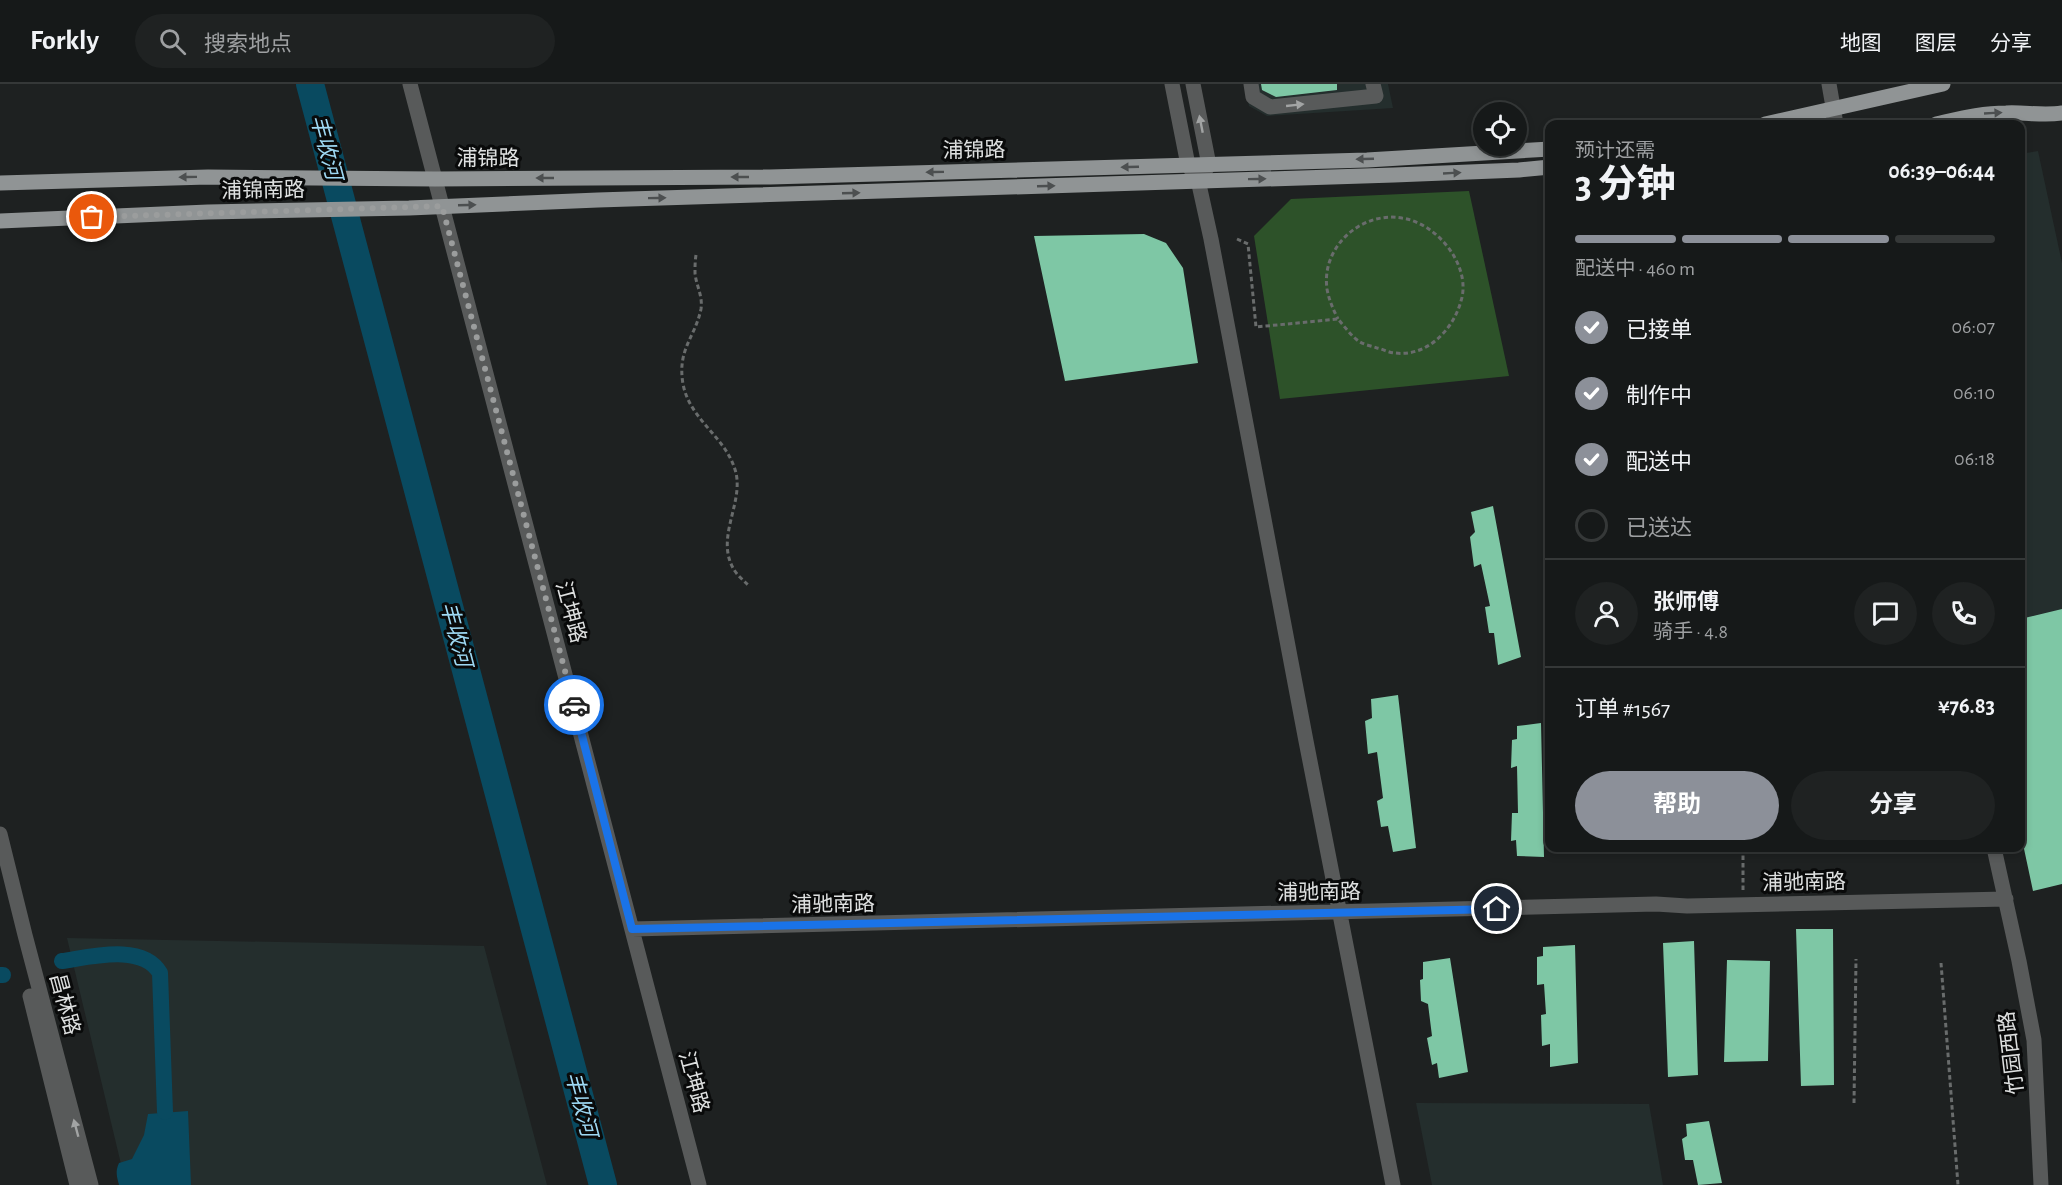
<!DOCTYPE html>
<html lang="zh">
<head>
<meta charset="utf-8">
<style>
	body { margin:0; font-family:"Alegreya Sans","Noto Sans SC",sans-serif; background:#1f2222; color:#f1f3f6; height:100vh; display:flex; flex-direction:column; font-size:22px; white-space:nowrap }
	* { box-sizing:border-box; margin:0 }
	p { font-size:20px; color:#9ea0a2 }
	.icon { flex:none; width:33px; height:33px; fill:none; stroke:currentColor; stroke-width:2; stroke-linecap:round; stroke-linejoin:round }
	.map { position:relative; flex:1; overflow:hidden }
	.sheet { position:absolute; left:1545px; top:36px; width:480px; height:732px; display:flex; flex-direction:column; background:#161919; border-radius:12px; box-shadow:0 3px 9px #0003,0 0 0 2px #353838 }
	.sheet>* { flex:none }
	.controls { position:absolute; left:1473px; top:18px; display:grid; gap:12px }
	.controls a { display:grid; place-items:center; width:54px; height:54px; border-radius:50%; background:#161919; box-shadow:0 3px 9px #0003,0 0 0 2px #353838; font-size:30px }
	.pin { position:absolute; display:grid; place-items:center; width:51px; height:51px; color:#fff; margin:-26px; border:3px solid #fff; border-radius:50%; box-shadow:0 2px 6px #0007 }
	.courier { position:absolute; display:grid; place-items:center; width:60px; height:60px; margin:-30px; border:4px solid #1a73e8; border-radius:50%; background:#fff; color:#222; box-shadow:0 2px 8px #0007 }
	.summary em { font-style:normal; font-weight:700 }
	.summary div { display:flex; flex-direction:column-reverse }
	.summary { display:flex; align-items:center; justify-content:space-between; height:102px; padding:0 30px }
	h1 { font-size:39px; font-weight:700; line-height:45px }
	.bar { display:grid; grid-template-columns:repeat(4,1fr); gap:9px 6px; align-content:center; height:72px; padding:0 30px }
	.bar i { height:8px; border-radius:4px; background:#353838 }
	.bar .selected { background:#8c9099 }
	.bar p { grid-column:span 4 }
	.line { display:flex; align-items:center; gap:15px; padding:0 30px; border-top:2px solid #353838 }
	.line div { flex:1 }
	.round { display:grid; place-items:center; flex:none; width:63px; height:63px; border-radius:32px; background:#1f2222 }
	ol { padding:0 30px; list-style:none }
	li { display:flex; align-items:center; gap:18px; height:66px }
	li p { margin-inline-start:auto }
	li .icon { padding:6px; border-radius:50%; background:#8c9099; color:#fff; stroke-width:4 }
	li:last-child { color:#9ea0a2 }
	li i { width:33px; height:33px; border:3px solid #353838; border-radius:50% }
	.cta { display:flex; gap:12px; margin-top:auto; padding:12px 30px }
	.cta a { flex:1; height:69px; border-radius:36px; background:#8c9099; color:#fff; font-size:24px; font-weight:700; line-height:69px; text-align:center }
	.cta a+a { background:#1f2222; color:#f1f3f6 }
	header { display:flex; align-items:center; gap:36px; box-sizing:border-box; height:84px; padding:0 30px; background:#161919; border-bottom:2px solid #353838 }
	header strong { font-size:28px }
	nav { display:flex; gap:33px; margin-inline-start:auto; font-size:21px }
	.search { width:420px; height:54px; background:#1f2222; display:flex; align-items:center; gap:15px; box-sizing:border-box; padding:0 21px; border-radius:33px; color:#9ea0a2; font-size:22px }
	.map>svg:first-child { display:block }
	.built { fill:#242e2d }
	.green { fill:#2d5229 }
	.water { fill:#094a60 }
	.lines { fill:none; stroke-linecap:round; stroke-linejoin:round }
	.canal { stroke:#094a60; stroke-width:16 }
	.river { stroke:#094a60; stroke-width:28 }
	.building { fill:#7ec7a5 }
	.path { stroke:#696c6c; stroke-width:3; stroke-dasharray:4.5 3; stroke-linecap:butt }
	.minor { stroke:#585a5a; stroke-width:15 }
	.major { stroke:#909495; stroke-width:15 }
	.oneway { fill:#a2a4a4 }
	.oneway2 { fill:#4c4f50 }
	.done { stroke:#9b9d9d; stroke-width:6; stroke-dasharray:0 10.8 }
	.route { stroke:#1a73e8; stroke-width:8 }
	.labels { text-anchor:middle; stroke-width:6; stroke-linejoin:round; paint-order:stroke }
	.street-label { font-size:21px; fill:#dee0e0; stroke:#090a0a }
	.water-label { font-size:22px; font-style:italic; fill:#9ed9f4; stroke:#090a0a }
</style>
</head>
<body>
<header>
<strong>Forkly</strong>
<div class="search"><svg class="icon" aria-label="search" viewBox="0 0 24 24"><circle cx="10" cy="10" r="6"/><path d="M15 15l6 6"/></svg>搜索地点</div>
<nav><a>地图</a><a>图层</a><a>分享</a></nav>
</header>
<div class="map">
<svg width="2062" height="1101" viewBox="0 0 2062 1101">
	<rect width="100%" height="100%" fill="#1e2121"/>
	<!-- built -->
	<path class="built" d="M1245 0H1388L1393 24 1267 32 1249 22Z
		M2038 67 2062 179V525L2021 535 2020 70Z
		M67 854 484 862 547 1101H126Z
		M1416 1019 1649 1020 1663 1101H1432Z"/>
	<!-- green -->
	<path class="green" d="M1469 107 1509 292 1280 315 1254 152 1291 115Z"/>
	<!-- water -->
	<path class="water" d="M188 1027 191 1101H119C117 1093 115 1087 119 1079L132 1075 144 1051 148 1030Z"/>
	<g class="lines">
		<!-- canal -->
		<path class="canal" d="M62 877C90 873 143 859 160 889L165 1028
			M0 891H3"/>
		<!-- river -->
		<path class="river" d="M310 0 603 1101"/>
	</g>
	<!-- building -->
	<path class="building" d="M1261 0H1337V6L1276 13 1262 6Z
		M1144 150 1166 159 1183 184 1198 279 1065 297 1034 152Z
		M1493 422 1521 573 1498 581 1494 549H1489L1485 523 1490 522 1481 480 1474 483 1470 453 1475 448 1471 428Z
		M2062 525V800L2033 807 2020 746V535Z
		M1398 611 1416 764 1393 768 1388 742 1381 743 1377 717 1383 714 1377 668 1368 670 1365 637 1372 634 1371 615Z
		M1541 639 1544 773 1517 772 1516 756 1511 757 1512 729H1518L1517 682 1511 684 1512 656 1517 655V642Z
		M1796 845H1833L1834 1001 1801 1002Z
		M1694 857 1698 991 1668 993 1663 859Z
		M1575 861 1578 979 1550 983V960L1542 962 1541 931 1546 930 1544 900 1537 901V873L1543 872V863Z
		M1450 874 1468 988 1439 994 1437 979 1432 981 1427 954 1432 952 1428 920 1421 917 1420 896 1423 895V878Z
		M1727 876 1770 877 1768 977 1724 978Z
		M1709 1037 1722 1099 1698 1101 1693 1076H1685L1682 1055 1687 1052 1686 1040Z"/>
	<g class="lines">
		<!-- path -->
		<path class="path" d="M1237 155 1248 160 1256 243 1338 235C1344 242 1352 253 1360 258 1365 261 1372 262 1377 264 1383 265 1389 269 1395 269 1427 273 1453 246 1461 217 1472 182 1437 139 1402 134 1361 127 1321 163 1327 205 1329 216 1333 225 1338 235
			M696 171C695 177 695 183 695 189 696 201 703 212 701 225 695 254 677 265 683 300 690 337 727 353 736 389 743 420 716 453 733 484 736 490 743 496 748 501
			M1743 764V806
			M1941 879 1958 1101
			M1854 1019 1856 875"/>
		<!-- minor -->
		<path class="minor" d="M410 0 699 1101
			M1172 0 1188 81 1198 96 1211 155 1306 657 1393 1101
			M1193 0 1209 81 1202 91
			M1251 0 1253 13 1270 23 1376 12 1373 0
			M1829 0 1836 40
			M0 750 25 851 91 1101
			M1994 764 2019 877 2034 956 2041 1101
			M632 845 1656 820 1687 822 2006 815
			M30 912 77 1101"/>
		<!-- major -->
		<path class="major" d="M1765 40 1943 0
			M1936 40C1959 35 1981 29 2006 29 2025 28 2043 32 2062 29
			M0 99 208 93 435 95 770 93 1367 76 1550 65
			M0 137 208 128 409 124 598 116 1394 91 1519 86 1550 83"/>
	</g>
	<!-- one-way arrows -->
	<defs><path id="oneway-solid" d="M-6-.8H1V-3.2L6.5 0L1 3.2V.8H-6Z" transform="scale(1.5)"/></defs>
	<g class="oneway">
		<use href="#oneway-solid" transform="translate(1295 21) rotate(-6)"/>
		<use href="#oneway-solid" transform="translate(1201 40) rotate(-101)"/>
		<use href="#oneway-solid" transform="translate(76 1044) rotate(-105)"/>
	</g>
	<g class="oneway2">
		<use href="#oneway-solid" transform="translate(1993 29) rotate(-3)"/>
		<use href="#oneway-solid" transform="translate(1365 75) rotate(178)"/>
		<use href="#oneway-solid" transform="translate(1130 83) rotate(178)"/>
		<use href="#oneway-solid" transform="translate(935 88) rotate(179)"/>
		<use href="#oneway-solid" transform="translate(1452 89) rotate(-3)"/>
		<use href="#oneway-solid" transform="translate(188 93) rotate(179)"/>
		<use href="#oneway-solid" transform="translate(740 93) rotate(180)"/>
		<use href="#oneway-solid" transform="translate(545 94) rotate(180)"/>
		<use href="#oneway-solid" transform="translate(1257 95) rotate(-1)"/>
		<use href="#oneway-solid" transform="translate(1046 102) rotate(-2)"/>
		<use href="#oneway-solid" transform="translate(851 109) rotate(-2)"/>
		<use href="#oneway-solid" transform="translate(657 114) rotate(-1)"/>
		<use href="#oneway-solid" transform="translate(467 121) rotate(-2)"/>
	</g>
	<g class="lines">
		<!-- done -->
		<path class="done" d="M92 133 442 122 574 621"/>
		<!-- route -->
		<path class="route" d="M574 621 632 845 1497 825"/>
	</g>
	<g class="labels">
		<!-- street labels -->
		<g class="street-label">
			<text transform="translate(974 66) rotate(-1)" y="7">浦锦路</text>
			<text x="488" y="81">浦锦路</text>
			<text transform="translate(263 106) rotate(-1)" y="7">浦锦南路</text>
			<text transform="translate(571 528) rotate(75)" y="7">江坤路</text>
			<text transform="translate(1804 798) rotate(-1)" y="7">浦驰南路</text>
			<text transform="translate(1319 808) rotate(-1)" y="7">浦驰南路</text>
			<text transform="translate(833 820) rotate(-1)" y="7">浦驰南路</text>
			<text transform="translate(65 920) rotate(75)" y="7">昌林路</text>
			<text transform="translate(2011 969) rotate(-97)" y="7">竹园西路</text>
			<text transform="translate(694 998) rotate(75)" y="7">江坤路</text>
		</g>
		<!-- water labels -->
		<g class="water-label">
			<text transform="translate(327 63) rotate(75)" y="8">丰收河</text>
			<text transform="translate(457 550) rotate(75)" y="8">丰收河</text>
			<text transform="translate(582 1020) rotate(75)" y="8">丰收河</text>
		</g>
	</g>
</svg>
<div class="controls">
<a><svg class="icon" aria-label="locate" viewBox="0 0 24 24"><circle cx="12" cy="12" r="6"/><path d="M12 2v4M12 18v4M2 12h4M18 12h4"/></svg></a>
</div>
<div class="pin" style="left:92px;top:133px;background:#ea580c"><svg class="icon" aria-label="bag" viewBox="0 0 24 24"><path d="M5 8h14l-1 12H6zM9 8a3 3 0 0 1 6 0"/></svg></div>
<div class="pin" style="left:1497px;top:825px;background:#1f2937"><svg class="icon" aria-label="home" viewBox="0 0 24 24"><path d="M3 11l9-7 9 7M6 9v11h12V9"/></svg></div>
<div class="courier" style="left:574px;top:621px"><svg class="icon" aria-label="car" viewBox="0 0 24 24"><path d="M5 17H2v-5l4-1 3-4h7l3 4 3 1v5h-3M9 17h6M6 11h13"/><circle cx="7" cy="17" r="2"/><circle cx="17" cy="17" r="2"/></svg></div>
<section class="sheet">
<div class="summary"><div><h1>3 分钟</h1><p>预计还需</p></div><em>06:39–06:44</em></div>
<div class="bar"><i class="selected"></i><i class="selected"></i><i class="selected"></i><i></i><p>配送中 · 460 m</p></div>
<ol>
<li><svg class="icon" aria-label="check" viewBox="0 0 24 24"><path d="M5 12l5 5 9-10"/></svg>已接单<p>06:07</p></li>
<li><svg class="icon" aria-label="check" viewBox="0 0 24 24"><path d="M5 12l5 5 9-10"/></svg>制作中<p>06:10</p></li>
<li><svg class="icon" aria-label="check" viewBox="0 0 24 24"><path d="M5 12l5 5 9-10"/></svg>配送中<p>06:18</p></li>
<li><i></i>已送达</li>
</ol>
<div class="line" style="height:108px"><a class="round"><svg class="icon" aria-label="person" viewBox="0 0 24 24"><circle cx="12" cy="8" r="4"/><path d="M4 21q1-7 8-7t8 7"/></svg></a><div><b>张师傅</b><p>骑手 · 4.8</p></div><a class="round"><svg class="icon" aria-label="chat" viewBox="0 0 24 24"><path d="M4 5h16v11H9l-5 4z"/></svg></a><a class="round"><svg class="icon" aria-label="phone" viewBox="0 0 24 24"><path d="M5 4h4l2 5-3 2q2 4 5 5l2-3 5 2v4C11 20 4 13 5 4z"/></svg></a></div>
<div class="line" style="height:78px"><div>订单 #1567</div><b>¥76.83</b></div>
<div class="cta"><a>帮助</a><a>分享</a></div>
</section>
</div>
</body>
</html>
